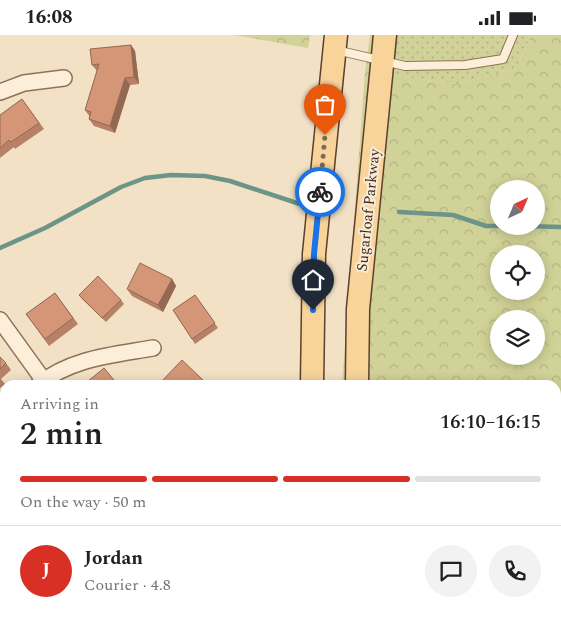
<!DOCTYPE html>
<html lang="en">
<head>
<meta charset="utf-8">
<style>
	body { margin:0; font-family:Spectral,serif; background:#f2f2f2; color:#202124; height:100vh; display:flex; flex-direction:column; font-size:19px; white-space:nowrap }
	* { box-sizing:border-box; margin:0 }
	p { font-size:16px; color:#757577 }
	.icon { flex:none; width:28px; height:28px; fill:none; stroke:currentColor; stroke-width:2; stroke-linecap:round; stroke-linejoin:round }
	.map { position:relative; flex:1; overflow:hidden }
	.sheet { position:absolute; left:0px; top:345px; width:561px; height:246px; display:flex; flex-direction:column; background:#fff; border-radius:15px 15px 0 0; box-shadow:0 2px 12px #0003 }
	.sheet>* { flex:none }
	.needle { width:32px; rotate:44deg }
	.tools { position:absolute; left:490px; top:145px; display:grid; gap:10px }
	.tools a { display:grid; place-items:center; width:55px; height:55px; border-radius:50%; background:#fff; box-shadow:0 2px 12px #0003; font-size:25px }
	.pin { position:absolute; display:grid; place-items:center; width:42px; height:42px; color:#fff; margin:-51px -21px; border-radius:50% 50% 50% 0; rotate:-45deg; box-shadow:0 0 5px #0007 }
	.pin .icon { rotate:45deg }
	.courier { position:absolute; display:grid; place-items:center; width:50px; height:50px; margin:-25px; border:4px solid #1a73e8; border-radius:50%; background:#fff; color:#222; box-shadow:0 1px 6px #0007 }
	.overview em { font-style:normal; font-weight:600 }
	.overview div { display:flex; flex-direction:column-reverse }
	.overview { display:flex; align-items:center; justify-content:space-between; height:85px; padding:0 20px }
	h1 { font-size:32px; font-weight:600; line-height:38px }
	.bar { display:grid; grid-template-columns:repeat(4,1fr); gap:8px 5px; align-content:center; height:60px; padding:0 20px }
	.bar i { height:6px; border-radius:4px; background:#e0e0e0 }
	.bar .on { background:#d93025 }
	.bar p { grid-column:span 4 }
	.line { display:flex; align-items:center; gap:12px; padding:0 20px; border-top:1px solid #e0e0e0 }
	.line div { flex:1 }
	.round { display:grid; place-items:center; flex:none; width:52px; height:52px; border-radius:26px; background:#f2f2f2 }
	.status { display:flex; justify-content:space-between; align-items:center; height:35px; padding:0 25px; background:#fff; direction:ltr }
	.status svg { height:14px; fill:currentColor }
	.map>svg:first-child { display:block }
	.grass { fill:url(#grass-dots) }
	.forest { fill:url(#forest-crowns); fill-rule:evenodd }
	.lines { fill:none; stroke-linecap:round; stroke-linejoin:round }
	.stream { stroke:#6c9587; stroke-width:4.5 }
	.service-casing { stroke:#8f7159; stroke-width:10 }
	.minor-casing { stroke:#8f7159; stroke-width:18 }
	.primary-casing { stroke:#5d3f2d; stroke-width:25 }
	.service { stroke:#fceed9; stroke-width:8 }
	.minor { stroke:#fceed9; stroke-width:15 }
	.primary { stroke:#f8d39a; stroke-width:22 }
	.wall { fill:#b68166 }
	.shaded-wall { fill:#946953 }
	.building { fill:#d49677; stroke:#946953 }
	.done { stroke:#7d6b58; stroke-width:5; stroke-dasharray:0 9 }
	.route { stroke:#1a73e8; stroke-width:6 }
	.labels { text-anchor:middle; stroke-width:4; stroke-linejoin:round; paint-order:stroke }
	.street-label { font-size:15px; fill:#3e2b1e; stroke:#f9ebd5 }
</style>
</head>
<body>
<div class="status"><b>16:08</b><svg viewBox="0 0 49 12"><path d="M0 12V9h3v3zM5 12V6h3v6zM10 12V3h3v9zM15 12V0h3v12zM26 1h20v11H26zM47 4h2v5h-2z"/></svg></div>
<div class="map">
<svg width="561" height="591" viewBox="0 0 561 591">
	<defs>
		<pattern id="grass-dots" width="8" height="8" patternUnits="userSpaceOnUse" patternTransform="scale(1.25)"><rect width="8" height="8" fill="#d0d297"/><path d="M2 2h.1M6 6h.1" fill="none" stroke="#b4b482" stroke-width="1.8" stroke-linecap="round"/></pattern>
		<pattern id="forest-crowns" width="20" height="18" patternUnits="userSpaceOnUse" patternTransform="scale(1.25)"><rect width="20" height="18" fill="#d0d297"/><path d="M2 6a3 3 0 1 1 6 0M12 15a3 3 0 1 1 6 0" fill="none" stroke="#b4b482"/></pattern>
	</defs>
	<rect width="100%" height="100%" fill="#f2e1c5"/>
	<!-- grass -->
	<path class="grass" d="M370 0H532L516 33 457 49 365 37Z"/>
	<!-- forest -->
	<path class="forest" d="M234 0H310L308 13Z
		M532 0H561V591H337L336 586H556V350H342L365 37 457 49 516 33ZM499 154H536V191H499ZM499 219H536V256H499ZM499 284H536V321H499Z"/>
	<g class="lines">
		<!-- stream -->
		<path class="stream" d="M399 177 453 180 486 191H499
			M524 191 561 192
			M0 213 45 193 121 152 145 143 171 140 205 141 230 146 300 169"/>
		<defs>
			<path id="service" d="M336 15 405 31 465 30 503 24 513 0"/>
			<path id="minor" d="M0 57 24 48 64 43
				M0 285 47 350
				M38 350C71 323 113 320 153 313
				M0 383 5 378
				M41 591 44 586"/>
			<path id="primary" d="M312 350 314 219 336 0
				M357 350 358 274 385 0
				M311 586V591
				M358 586V591"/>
		</defs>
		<!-- service casing -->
		<use href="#service" class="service-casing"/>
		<!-- minor casing -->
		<use href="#minor" class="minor-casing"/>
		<!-- primary casing -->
		<use href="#primary" class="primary-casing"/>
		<!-- service -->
		<use href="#service" class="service"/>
		<!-- minor -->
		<use href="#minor" class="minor"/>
		<!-- primary -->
		<use href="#primary" class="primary"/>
	</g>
	<!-- wall -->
	<path class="wall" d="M131 10 135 16 139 49 130 50 115 98 94 91 89 84 90 82 85 75 97 36 92 30Z
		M22 64 44 94 15 114 14 112 0 123V80Z
		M172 244 176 251 163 277 132 261 127 254Z
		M55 258 78 289 49 311 26 279Z
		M79 260 121 265 124 269 106 287 82 264Z
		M195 260 218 293 195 309 173 275Z
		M0 322 6 328 11 335 1 344 5 349 0 353Z
		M0 424 5 430V446L0 450Z"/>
	<!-- shaded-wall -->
	<path class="shaded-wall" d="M131 10 135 16 139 49 134 42Z
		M125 43 130 50 115 98 110 91Z
		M172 244 176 251 163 277 158 270Z
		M203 345 207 349 206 350H198Z
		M93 586H101L99 591H90Z"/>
	<!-- building -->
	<path class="building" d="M131 10 134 42 125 43 110 91 89 84 91 77 85 75 99 29 92 30 90 14Z
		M22 64 39 88 11 107 9 105 0 113V80Z
		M140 228 172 244 158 270 127 254Z
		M98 241 121 265 102 283 79 260Z
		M55 258 73 283 45 304 26 279Z
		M195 260 215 288 192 304 173 275Z
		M0 322 6 328 0 334Z
		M182 325 203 345 198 350H158Z
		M104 333 118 350H89L87 347Z
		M0 424 5 430V435L0 439Z
		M58 586H93L90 591H55Z"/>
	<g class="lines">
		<!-- done -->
		<path class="done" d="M320 157 325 100"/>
		<!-- route -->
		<path class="route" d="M313 275 314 219 320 157"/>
	</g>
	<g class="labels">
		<!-- street labels -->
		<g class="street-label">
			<text transform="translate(368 175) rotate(-84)" y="5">Sugarloaf Parkway</text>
		</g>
	</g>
</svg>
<div class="tools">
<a><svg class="needle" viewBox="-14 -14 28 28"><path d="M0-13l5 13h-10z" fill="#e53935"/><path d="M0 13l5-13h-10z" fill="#757577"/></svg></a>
<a><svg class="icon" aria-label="locate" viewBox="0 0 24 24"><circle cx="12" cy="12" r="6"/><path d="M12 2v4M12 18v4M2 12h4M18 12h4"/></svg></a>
<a><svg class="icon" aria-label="layers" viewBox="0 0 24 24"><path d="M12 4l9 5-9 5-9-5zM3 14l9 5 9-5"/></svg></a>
</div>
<div class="pin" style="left:325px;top:100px;background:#ea580c"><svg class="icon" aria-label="bag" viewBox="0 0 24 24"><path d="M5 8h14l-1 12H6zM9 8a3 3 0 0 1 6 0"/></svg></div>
<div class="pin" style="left:313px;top:275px;background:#1f2937"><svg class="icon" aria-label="home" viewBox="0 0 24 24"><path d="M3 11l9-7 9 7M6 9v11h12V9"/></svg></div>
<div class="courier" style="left:320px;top:157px"><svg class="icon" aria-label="bike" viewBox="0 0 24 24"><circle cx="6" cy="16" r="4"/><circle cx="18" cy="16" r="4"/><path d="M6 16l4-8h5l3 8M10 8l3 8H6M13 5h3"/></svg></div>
<section class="sheet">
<div class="overview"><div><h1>2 min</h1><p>Arriving in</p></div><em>16:10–16:15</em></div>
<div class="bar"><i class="on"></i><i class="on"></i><i class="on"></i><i></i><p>On the way · 50 m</p></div>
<div class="line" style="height:90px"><b class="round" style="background:#d93025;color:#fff">J</b><div><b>Jordan</b><p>Courier · 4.8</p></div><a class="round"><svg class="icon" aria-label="chat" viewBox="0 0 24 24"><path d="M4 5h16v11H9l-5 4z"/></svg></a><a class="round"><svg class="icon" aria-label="phone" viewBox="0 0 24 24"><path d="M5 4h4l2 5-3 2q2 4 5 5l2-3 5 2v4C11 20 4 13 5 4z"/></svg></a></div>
</section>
</div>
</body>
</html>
